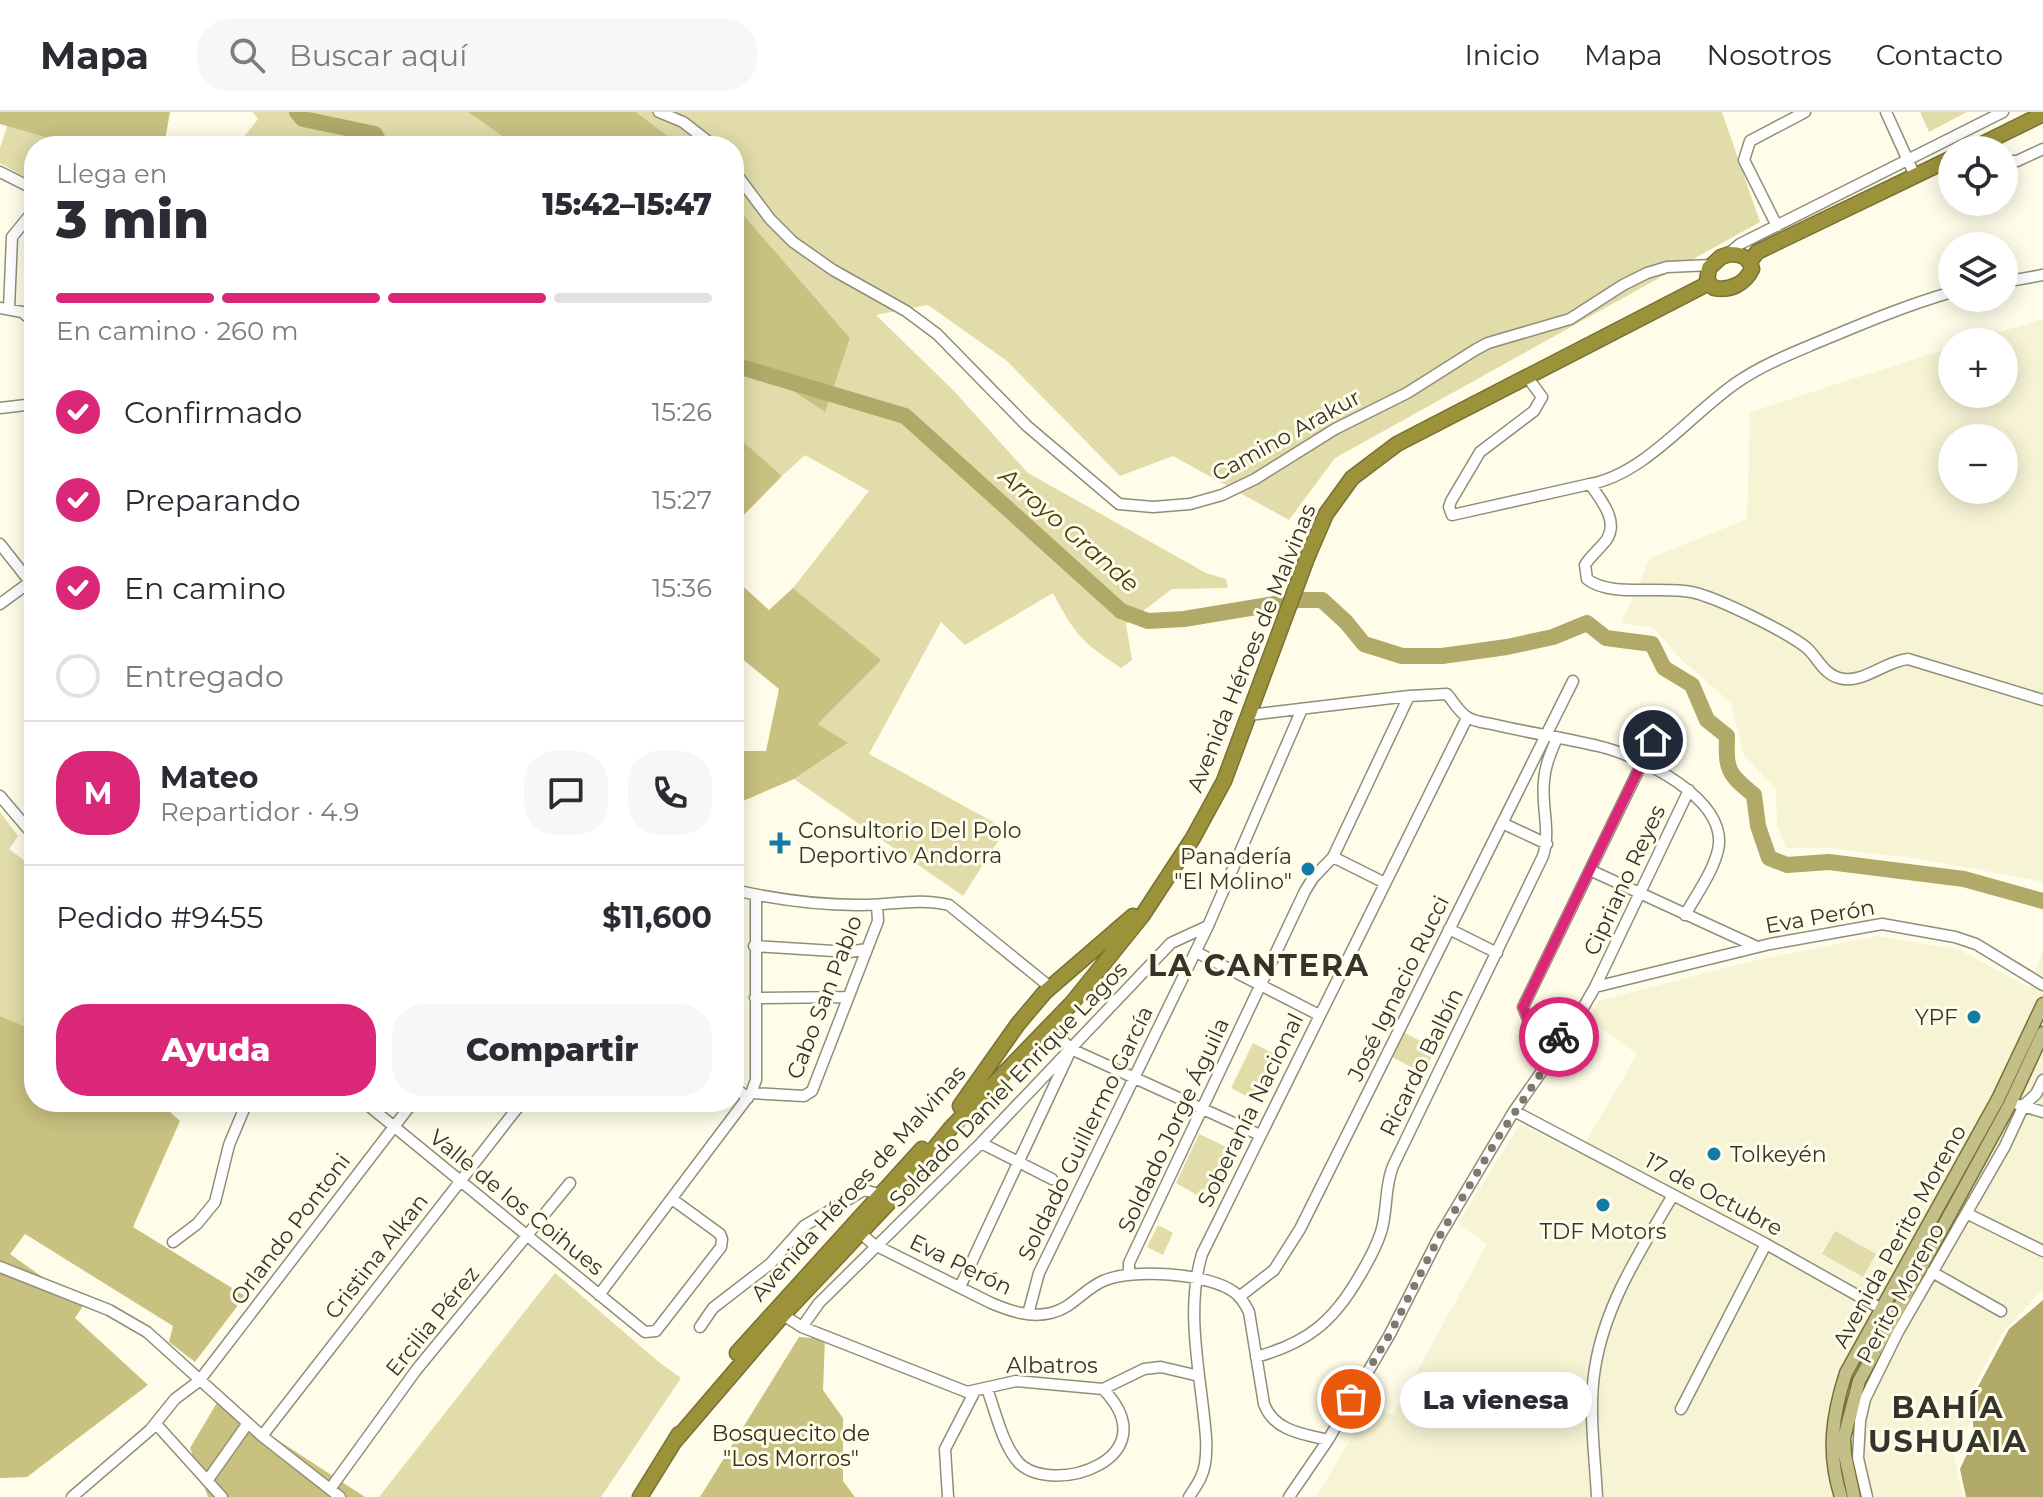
<!DOCTYPE html>
<html lang="es">
<head>
<meta charset="utf-8">
<style>
	body { margin:0; font-family:Montserrat,sans-serif; background:#f7f7f7; color:#2b2b33; height:100vh; display:flex; flex-direction:column; font-size:30px; white-space:nowrap }
	* { box-sizing:border-box; margin:0 }
	p { font-size:26px; color:#7c7c81 }
	.icon { flex:none; width:44px; height:44px; fill:none; stroke:currentColor; stroke-width:2; stroke-linecap:round; stroke-linejoin:round }
	.map { position:relative; flex:1; overflow:hidden }
	.drawer { position:absolute; left:24px; top:24px; width:720px; height:976px; display:flex; flex-direction:column; background:#fff; border-radius:32px; box-shadow:0 4px 20px #0003 }
	.drawer>* { flex:none }
	.buttons { position:absolute; left:1938px; top:24px; display:grid; gap:16px }
	.buttons a { display:grid; place-items:center; width:80px; height:80px; border-radius:50%; background:#fff; box-shadow:0 4px 20px #0003; font-size:40px }
	.pin { position:absolute; display:grid; place-items:center; width:68px; height:68px; color:#fff; margin:-34px; border:4px solid #fff; border-radius:50%; box-shadow:0 2px 8px #0007 }
	.courier { position:absolute; display:grid; place-items:center; width:80px; height:80px; margin:-40px; border:6px solid #db2777; border-radius:50%; background:#fff; color:#222; box-shadow:0 2px 10px #0007 }
	.bubble { position:absolute; height:56px; border-radius:28px; background:#fff; box-shadow:0 4px 20px #0003; font-size:26px; font-weight:800; line-height:56px; text-align:center }
	.overview em { font-style:normal; font-weight:800 }
	.overview div { display:flex; flex-direction:column-reverse }
	.overview { display:flex; align-items:center; justify-content:space-between; height:136px; padding:0 32px }
	h1 { font-size:52px; font-weight:800; line-height:60px }
	.bar { display:grid; grid-template-columns:repeat(4,1fr); gap:12px 8px; align-content:center; height:96px; padding:0 32px }
	.bar i { height:10px; border-radius:6px; background:#e1e1e2 }
	.bar .on { background:#db2777 }
	.bar p { grid-column:span 4 }
	.line { display:flex; align-items:center; gap:20px; padding:0 32px; border-top:2px solid #e1e1e2 }
	.line div { flex:1 }
	.round { display:grid; place-items:center; flex:none; width:84px; height:84px; border-radius:32px; background:#f7f7f7 }
	ol { padding:0 32px; list-style:none }
	li { display:flex; align-items:center; gap:24px; height:88px }
	li p { margin-inline-start:auto }
	li .icon { padding:8px; border-radius:50%; background:#db2777; color:#fff; stroke-width:4 }
	li:last-child { color:#7c7c81 }
	li i { width:44px; height:44px; border:4px solid #e1e1e2; border-radius:50% }
	.button { display:flex; gap:16px; margin-top:auto; padding:16px 32px }
	.button a { flex:1; height:92px; border-radius:32px; background:#db2777; color:#fff; font-size:32px; font-weight:800; line-height:92px; text-align:center }
	.button a+a { background:#f7f7f7; color:#2b2b33 }
	header { display:flex; align-items:center; gap:48px; box-sizing:border-box; height:112px; padding:0 40px; background:#fff; border-bottom:2px solid #e1e1e2 }
	header strong { font-size:38px }
	nav { display:flex; gap:44px; margin-inline-start:auto; font-size:28px }
	.search { width:560px; height:72px; background:#f7f7f7; display:flex; align-items:center; gap:20px; box-sizing:border-box; padding:0 28px; border-radius:32px; color:#7c7c81; font-size:30px }
	.map>svg:first-child { display:block }
	.built { fill:#f7f4d5; fill-rule:evenodd }
	.green { fill:#e1dca9 }
	.forest { fill:#c9c180 }
	.water { fill:#b0a968 }
	.lines { fill:none; stroke-linecap:round; stroke-linejoin:round }
	.river { stroke:#b0a968; stroke-width:16 }
	.minor-casing { stroke:#908e78; stroke-width:13 }
	.major-casing { stroke:#787135; stroke-width:15 }
	.highway-casing { stroke:#787135; stroke-width:17 }
	.minor { stroke:#fff; stroke-width:10 }
	.major { stroke:#c4be89; stroke-width:12 }
	.highway { stroke:#9c923a; stroke-width:14 }
	.done { stroke:#7c7a6e; stroke-width:8; stroke-dasharray:0 14.4 }
	.route { stroke:#db2777; stroke-width:10 }
	.poi-dot { fill:#157ba6; stroke:#fffde9; stroke-width:3 }
	.labels { text-anchor:middle; stroke-width:6; stroke-linejoin:round; paint-order:stroke }
	.street-label { font-size:22px; fill:#35342b; stroke:#fffde9 }
	.poi-label { font-size:22px; fill:#35342b; stroke:#fffde9; text-anchor:start }
	.park-label { font-size:22px; fill:#343113; stroke:#fffde9 }
	.water-label { font-size:24px; font-style:italic; fill:#453f0b; stroke:#fffde9 }
	.district-label { font-size:30px; font-weight:bold; letter-spacing:2px; fill:#35342b; stroke:#fffde9 }
</style>
</head>
<body>
<header>
<strong>Mapa</strong>
<div class="search"><svg class="icon" aria-label="search" viewBox="0 0 24 24"><circle cx="10" cy="10" r="6"/><path d="M15 15l6 6"/></svg>Buscar aquí</div>
<nav><a>Inicio</a><a>Mapa</a><a>Nosotros</a><a>Contacto</a></nav>
</header>
<div class="map">
<svg width="2043" height="1385" viewBox="0 0 2043 1385">
	<rect width="100%" height="100%" fill="#fffde9"/>
	<!-- built -->
	<path class="built" d="M2043 207V770L1928 748 1829 736H1786L1777 714 1776 677 1743 642 1731 591 1682 548 1652 515 1621 511 1650 446 1747 407 1750 300 1952 235V282H2004V230H1969ZM1952 326H2004V378H1952Z
		M1877 824 1958 837 2028 875 2043 838V1177L2003 1220 1971 1280V1309L1954 1344 1963 1385H1316L1370 1294 1393 1303 1487 1132 1458 1111 1520 1012 1579 1042 1637 942 1589 908 1598 889 1756 848Z"/>
	<!-- green -->
	<path class="green" d="M253 0H468L516 34H237L258 7Z
		M636 0H1722L1760 110 1335 346 1289 408 1173 344 1120 364 1007 249 928 193 876 203 954 279 1028 361 1206 461 1226 467 1228 476 1172 477 1126 512 1132 548 1121 556C1082 530 1075 523 1053 481L965 533 941 510 869 642 1006 717 963 784 794 667 847 632 818 612 880 548 793 476 869 379 805 343 782 364 734 324V240L824 299 850 226 734 92V34H681Z
		M1920 0H1967L1929 20Z
		M7 14 75 34H34V70L0 51V36Z
		M0 700 18 724 9 737 34 756V918L0 904Z
		M1403 920 1436 937 1423 961 1390 944Z
		M1253 931 1276 943 1254 988 1231 976Z
		M1199 1022 1237 1040 1213 1092 1176 1071Z
		M1158 1113 1173 1121 1163 1143 1147 1135Z
		M1835 1119 1876 1142 1863 1165 1822 1142Z
		M555 1161 660 1251 681 1266 601 1385H379Z"/>
	<!-- forest -->
	<path class="forest" d="M0 0H170L164 34H75L0 12Z
		M468 0H636L681 34H516Z
		M734 92 850 226 825 300 734 240Z
		M740 327 782 364 734 413V333Z
		M734 466 769 498 793 476 881 548 818 612 848 631 794 667 734 693V639H766L779 577 734 540Z
		M0 904 34 918V990H159L180 1009 133 1115 245 1184 195 1250 169 1230 173 1214 25 1122 10 1142 83 1194 75 1206 148 1273 27 1365 0 1366Z
		M799 1225 825 1227 823 1278 843 1306V1369L855 1385H700Z
		M218 1289 365 1385H208L190 1336Z"/>
	<!-- water -->
	<path class="water" d="M2043 1188V1385H1966L1960 1357 1974 1327 1972 1294 1974 1282 2009 1217Z"/>
	<g class="lines">
		<!-- river -->
		<path class="river" d="M297 0 303 7 375 22 381 34
			M734 253 905 304 1121 499 1148 509 1184 507 1298 488H1322L1346 510 1364 532 1402 544H1442L1507 535 1553 525 1587 511 1606 526 1652 532 1664 556 1692 573 1707 608 1727 624C1726 658 1727 661 1754 683L1758 714 1769 746 1787 753 1829 750 1964 767 2043 789"/>
		<defs>
			<path id="minor" d="M659 0 683 10 714 34
				M1886 0 1915 64
				M2004 49H2017L2043 37
				M734 59 770 107 793 130 833 158 906 199 937 222 1027 314 1119 392 1153 395 1190 392 1222 383 1255 367 1335 317 1407 281 1475 238 1488 231 1570 207 1623 173 1647 161 1667 155 1712 153
				M0 60 34 77
				M1777 114 1744 48 1750 29 1805 0
				M1727 143 1740 132 2003 0
				M2004 170 2043 163
				M0 196 22 200 34 210
				M9 197 12 125 34 98
				M1528 266 1542 285 1534 299 1480 340 1451 389 1449 395 1452 403 1590 372C1600 387 1619 408 1607 427 1601 436 1591 443 1585 453L1587 467C1613 488 1670 470 1705 484 1729 492 1791 522 1808 537 1818 547 1824 562 1839 566 1862 573 1885 549 1908 547L2043 588
				M0 296 34 292
				M1590 372C1646 362 1692 300 1739 269 1764 252 1793 241 1821 229 1864 211 1907 193 1952 180
				M0 432 34 475
				M0 492 30 470
				M1249 603 1409 584 1447 582C1453 589 1459 600 1467 605 1474 610 1488 611 1496 613 1530 621 1564 626 1598 634 1638 643 1730 687 1718 738 1713 760 1696 783 1685 803
				M0 684 34 724
				M1502 711 1547 732
				M1333 745 1385 771
				M1592 759 1755 834
				M734 778C774 787 816 793 857 793 888 794 918 785 949 793L1050 875
				M1449 817 1497 841
				M754 834 850 840 866 837
				M1196 840 1319 903
				M1595 875 1770 832 1882 812 1955 825 1976 832 2043 873
				M755 886 847 885
				M1061 927 1071 937 1260 1023
				M1564 927 1528 907 1523 895 1664 606
				M734 975 748 986
				M751 981 804 984 812 979 878 809 877 793
				M364 990 645 1220 656 1219 721 1135 722 1127 720 1122 672 1087
				M2019 993 2043 1000
				M1514 999 1766 1132 1894 1204
				M981 1031 1052 1067
				M1968 1102 2043 1139
				M856 1117 873 1132 991 1191C1010 1199 1030 1206 1051 1201 1072 1196 1083 1178 1103 1169 1132 1156 1208 1161 1234 1180 1241 1185 1245 1192 1249 1200L1264 1292C1274 1319 1303 1322 1328 1328
				M173 1130 197 1112 215 1090 229 1033 247 990
				M0 1155 109 1198 147 1220 262 1324 340 1385
				M1932 1160 2001 1199
				M1129 1162V1151L1305 779 1313 766 1333 745 1409 584
				M960 1175 1069 942
				M599 1183 751 981 756 968V783
				M1239 1185 1274 1158 1300 1117 1573 569
				M780 1201 802 1215 967 1280 1016 1269 1103 1277 1144 1257 1161 1255 1199 1264
				M1028 1202 1039 1161 1208 814 1302 597
				M700 1215 713 1196 770 1152 804 1114 864 1078 882 1083
				M802 1215 819 1191 981 1031 1171 831 1208 814
				M1256 1245C1307 1231 1333 1210 1359 1165 1368 1150 1376 1136 1381 1120 1388 1098 1384 1076 1393 1054L1543 744C1551 719 1541 694 1544 669 1545 653 1551 640 1557 626
				M987 1277C996 1300 1002 1332 1019 1351 1054 1385 1170 1346 1103 1277
				M1681 1297 1766 1132
				M156 1312 222 1385
				M262 1324 522 990
				M207 1369 248 1311
				M330 1377 417 1257 570 1071
				M72 1385 150 1318 175 1287 199 1269 413 990
				M948 1385 945 1337 975 1279
				M1189 1385C1196 1374 1203 1365 1205 1352 1208 1333 1205 1315 1203 1296 1197 1245 1187 1192 1202 1142L1467 606
				M1289 1385 1328 1328 1390 1222 1439 1125 1514 999 1570 919 1595 875 1689 678
				M1597 1385C1595 1343 1588 1297 1595 1256 1605 1192 1641 1138 1673 1083
				M1867 1385 1858 1346 1860 1309 1865 1287 1898 1220 2005 1034 2024 993 2036 982 2043 968"/>
			<path id="major" d="M1841 1385C1827 1341 1832 1304 1846 1261L1998 987 2043 892
				M1854 1385 1845 1343 1844 1326 1859 1269 2010 992 2043 921"/>
			<path id="highway" d="M1970 38 2043 2
				M1730 142C1741 142 1749 145 1752 157 1745 172 1730 179 1714 176L1707 169 1709 156 1721 145Z
				M1750 150 1757 140 1952 46
				M960 994 1018 912 1045 880 1133 804
				M737 1241 922 1037
				M675 1329 783 1203 897 1082 950 1017 1072 891 1142 804 1193 726 1224 669 1307 446 1326 402 1352 366 1397 332 1709 171
				M640 1385 679 1322"/>
		</defs>
		<!-- minor casing -->
		<use href="#minor" class="minor-casing"/>
		<!-- major casing -->
		<use href="#major" class="major-casing"/>
		<!-- highway casing -->
		<use href="#highway" class="highway-casing"/>
		<!-- minor -->
		<use href="#minor" class="minor"/>
		<!-- major -->
		<use href="#major" class="major"/>
		<!-- highway -->
		<use href="#highway" class="highway"/>
	</g>
	<g class="lines">
		<!-- done -->
		<path class="done" d="M1351 1287 1390 1222 1439 1125 1499 1024 1564 927 1559 925"/>
		<!-- route -->
		<path class="route" d="M1559 925 1528 907 1523 895 1653 628"/>
	</g>
	<!-- markers -->
	<g class="poi-dot">
		<path d="M776 719h8v8h8v8h-8v8h-8v-8h-8v-8h8z"/>
		<circle cx="1308" cy="757" r="8"/>
		<circle cx="1974" cy="905" r="8"/>
		<circle cx="1714" cy="1042" r="8"/>
		<circle cx="1603" cy="1093" r="8"/>
	</g>
	<g class="labels">
		<!-- street labels -->
		<g class="street-label">
			<text transform="translate(1286 323) rotate(-29)" y="8">Camino Arakur</text>
			<text transform="translate(1251 536) rotate(-68)" y="8">Avenida Héroes de Malvinas</text>
			<text transform="translate(1624 768) rotate(-65)" y="8">Cipriano Reyes</text>
			<text transform="translate(1820 804) rotate(-10)" y="8">Eva Perón</text>
			<text transform="translate(1398 876) rotate(-64)" y="8">José Ignacio Rucci</text>
			<text transform="translate(824 885) rotate(-69)" y="8">Cabo San Pablo</text>
			<text transform="translate(1421 950) rotate(-64)" y="8">Ricardo Balbín</text>
			<text transform="translate(1008 972) rotate(-46)" y="8">Soldado Daniel Enrique Lagos</text>
			<text transform="translate(1250 998) rotate(-64)" y="8">Soberanía Nacional</text>
			<text transform="translate(1173 1013) rotate(-65)" y="8">Soldado Jorge Águila</text>
			<text transform="translate(1085 1021) rotate(-64)" y="8">Soldado Guillermo García</text>
			<text transform="translate(858 1071) rotate(-48)" y="8">Avenida Héroes de Malvinas</text>
			<text transform="translate(1714 1082) rotate(28)" y="8">17 de Octubre</text>
			<text transform="translate(517 1090) rotate(39)" y="8">Valle de los Coihues</text>
			<text transform="translate(290 1117) rotate(-53)" y="8">Orlando Pontoni</text>
			<text transform="translate(1899 1124) rotate(-61)" y="8">Avenida Perito Moreno</text>
			<text transform="translate(376 1144) rotate(-52)" y="8">Cristina Alkan</text>
			<text transform="translate(961 1152) rotate(26)" y="8">Eva Perón</text>
			<text transform="translate(1900 1181) rotate(-61)" y="8">Perito Moreno</text>
			<text transform="translate(432 1209) rotate(-51)" y="8">Ercilia Pérez</text>
			<text x="1052" y="1261">Albatros</text>
		</g>
		<!-- poi labels -->
		<g class="poi-label">
			<text x="798" y="726">Consultorio Del Polo<tspan x="798" dy="25">Deportivo Andorra</tspan></text>
			<text x="1292" y="752" text-anchor="end">Panadería<tspan x="1292" dy="25">"El Molino"</tspan></text>
			<text x="1958" y="913" text-anchor="end">YPF</text>
			<text x="1730" y="1050">Tolkeyén</text>
			<text x="1603" y="1127" text-anchor="middle">TDF Motors</text>
		</g>
		<!-- park labels -->
		<g class="park-label">
			<text x="791" y="1329">Bosquecito de<tspan x="791" dy="25">"Los Morros"</tspan></text>
		</g>
		<!-- water labels -->
		<g class="water-label">
			<text transform="translate(1069 418) rotate(41)" y="8">Arroyo Grande</text>
		</g>
		<!-- district labels -->
		<g class="district-label">
			<text x="1259" y="864">LA CANTERA</text>
			<text x="1948" y="1306">BAHÍA<tspan x="1948" dy="34">USHUAIA</tspan></text>
		</g>
	</g>
</svg>
<div class="buttons">
<a><svg class="icon" aria-label="locate" viewBox="0 0 24 24"><circle cx="12" cy="12" r="6"/><path d="M12 2v4M12 18v4M2 12h4M18 12h4"/></svg></a>
<a><svg class="icon" aria-label="layers" viewBox="0 0 24 24"><path d="M12 4l9 5-9 5-9-5zM3 14l9 5 9-5"/></svg></a>
<a>+</a>
<a>−</a>
</div>
<div class="pin" style="left:1351px;top:1287px;background:#ea580c"><svg class="icon" aria-label="bag" viewBox="0 0 24 24"><path d="M5 8h14l-1 12H6zM9 8a3 3 0 0 1 6 0"/></svg></div>
<div class="pin" style="left:1653px;top:628px;background:#1f2937"><svg class="icon" aria-label="home" viewBox="0 0 24 24"><path d="M3 11l9-7 9 7M6 9v11h12V9"/></svg></div>
<div class="courier" style="left:1559px;top:925px"><svg class="icon" aria-label="bike" viewBox="0 0 24 24"><circle cx="6" cy="16" r="4"/><circle cx="18" cy="16" r="4"/><path d="M6 16l4-8h5l3 8M10 8l3 8H6M13 5h3"/></svg></div>
<div class="bubble" style="left:1400px;top:1260px;width:192px">La vienesa</div>
<section class="drawer">
<div class="overview"><div><h1>3 min</h1><p>Llega en</p></div><em>15:42–15:47</em></div>
<div class="bar"><i class="on"></i><i class="on"></i><i class="on"></i><i></i><p>En camino · 260 m</p></div>
<ol>
<li><svg class="icon" aria-label="check" viewBox="0 0 24 24"><path d="M5 12l5 5 9-10"/></svg>Confirmado<p>15:26</p></li>
<li><svg class="icon" aria-label="check" viewBox="0 0 24 24"><path d="M5 12l5 5 9-10"/></svg>Preparando<p>15:27</p></li>
<li><svg class="icon" aria-label="check" viewBox="0 0 24 24"><path d="M5 12l5 5 9-10"/></svg>En camino<p>15:36</p></li>
<li><i></i>Entregado</li>
</ol>
<div class="line" style="height:144px"><b class="round" style="background:#db2777;color:#fff">M</b><div><b>Mateo</b><p>Repartidor · 4.9</p></div><a class="round"><svg class="icon" aria-label="chat" viewBox="0 0 24 24"><path d="M4 5h16v11H9l-5 4z"/></svg></a><a class="round"><svg class="icon" aria-label="phone" viewBox="0 0 24 24"><path d="M5 4h4l2 5-3 2q2 4 5 5l2-3 5 2v4C11 20 4 13 5 4z"/></svg></a></div>
<div class="line" style="height:104px"><div>Pedido #9455</div><b>$11,600</b></div>
<div class="button"><a>Ayuda</a><a>Compartir</a></div>
</section>
</div>
</body>
</html>
